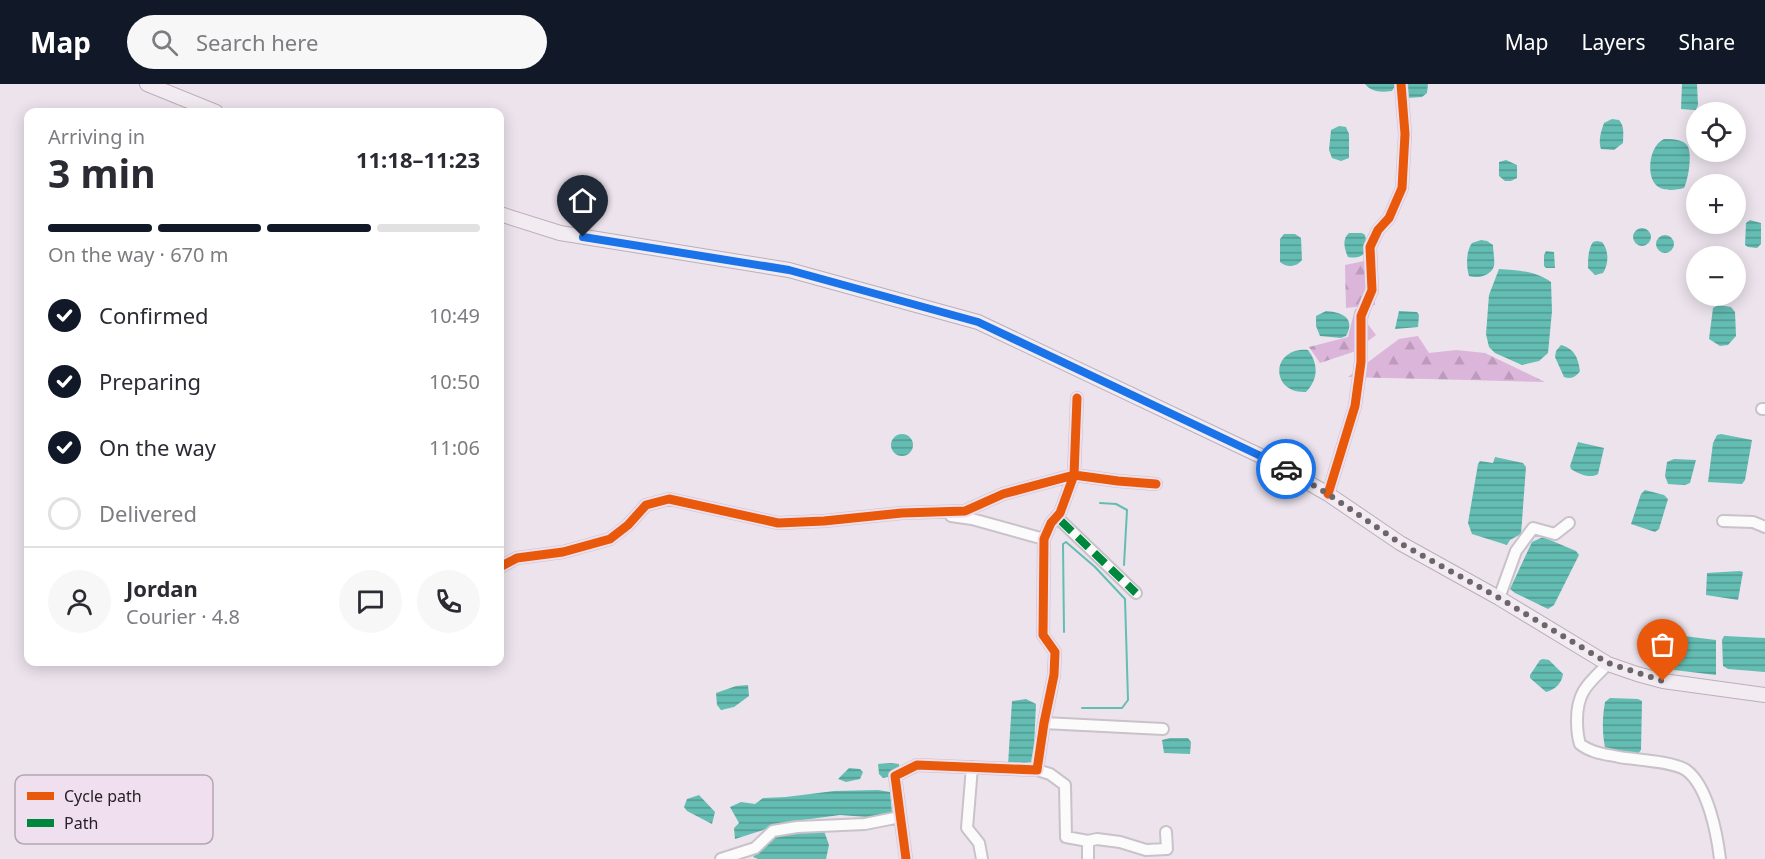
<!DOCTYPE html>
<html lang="en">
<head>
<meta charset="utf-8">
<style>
	body { margin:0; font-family:"Noto Sans",sans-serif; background:#f7f7f7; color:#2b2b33; height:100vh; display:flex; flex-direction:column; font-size:22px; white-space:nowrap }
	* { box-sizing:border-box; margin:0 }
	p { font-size:20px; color:#7c7c81 }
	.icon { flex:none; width:33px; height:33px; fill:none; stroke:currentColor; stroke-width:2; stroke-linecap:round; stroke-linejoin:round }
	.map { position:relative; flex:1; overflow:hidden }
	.details { position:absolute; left:24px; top:24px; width:480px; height:558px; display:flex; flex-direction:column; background:#fff; border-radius:12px; box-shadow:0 3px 15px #0003 }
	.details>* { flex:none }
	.tools { position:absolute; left:1686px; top:18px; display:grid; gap:12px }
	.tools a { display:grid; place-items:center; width:60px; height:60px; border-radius:50%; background:#fff; box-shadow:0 3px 15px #0003; font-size:30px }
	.pin { position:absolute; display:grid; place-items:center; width:51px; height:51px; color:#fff; margin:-62px -26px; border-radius:50% 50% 50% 0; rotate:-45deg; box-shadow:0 0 6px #0007 }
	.pin .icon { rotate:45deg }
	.courier { position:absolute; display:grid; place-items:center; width:60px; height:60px; margin:-30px; border:4px solid #1a73e8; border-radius:50%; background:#fff; color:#222; box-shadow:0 2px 8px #0007 }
	.overview em { font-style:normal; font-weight:700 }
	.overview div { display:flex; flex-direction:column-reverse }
	.overview { display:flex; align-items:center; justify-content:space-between; height:102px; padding:0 24px }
	h1 { font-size:39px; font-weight:700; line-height:45px }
	.bar { display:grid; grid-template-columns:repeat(4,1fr); gap:9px 6px; align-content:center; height:72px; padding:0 24px }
	.bar i { height:8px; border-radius:4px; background:#e1e1e2 }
	.bar .on { background:#111827 }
	.bar p { grid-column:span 4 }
	.line { display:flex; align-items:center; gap:15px; padding:0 24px; border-top:2px solid #e1e1e2 }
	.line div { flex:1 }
	.round { display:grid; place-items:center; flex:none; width:63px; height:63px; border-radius:32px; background:#f7f7f7 }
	ol { padding:0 24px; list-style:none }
	li { display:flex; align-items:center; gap:18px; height:66px }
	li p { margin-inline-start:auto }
	li .icon { padding:6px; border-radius:50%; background:#111827; color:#fff; stroke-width:4 }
	li:last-child { color:#7c7c81 }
	li i { width:33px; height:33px; border:3px solid #e1e1e2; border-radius:50% }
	header { display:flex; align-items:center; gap:36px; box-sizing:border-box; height:84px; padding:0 30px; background:#111827; color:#fff }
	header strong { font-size:28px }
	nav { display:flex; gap:33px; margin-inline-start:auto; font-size:21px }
	.search { width:420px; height:54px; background:#f7f7f7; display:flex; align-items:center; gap:15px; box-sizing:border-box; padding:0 21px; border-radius:33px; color:#7c7c81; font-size:22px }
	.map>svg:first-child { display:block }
	.forest { fill:url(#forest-firs) }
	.water { fill:url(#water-rules) }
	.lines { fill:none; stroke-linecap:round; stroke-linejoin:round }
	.stream { stroke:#63bdb3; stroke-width:2 }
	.minor-casing { stroke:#c9c2c9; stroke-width:14 }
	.major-casing { stroke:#bbafba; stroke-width:16 }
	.minor { stroke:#fcfbfc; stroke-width:10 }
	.major { stroke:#f2ecf2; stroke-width:14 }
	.quiet { stroke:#00873e; stroke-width:8; stroke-dasharray:15 8; stroke-linecap:butt }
	.cycleway-casing { stroke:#f0dfef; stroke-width:13 }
	.cycleway { stroke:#e8590c; stroke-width:9 }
	.done { stroke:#6c656b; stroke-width:6; stroke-dasharray:0 10.8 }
	.route { stroke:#1a73e8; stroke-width:8 }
	.key { fill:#f0dfef; stroke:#b4a6b3; stroke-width:1.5 }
	.key-label { font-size:16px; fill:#272126 }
</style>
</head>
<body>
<header>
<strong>Map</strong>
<div class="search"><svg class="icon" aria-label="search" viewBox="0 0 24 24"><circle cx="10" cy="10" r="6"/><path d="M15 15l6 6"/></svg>Search here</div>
<nav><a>Map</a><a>Layers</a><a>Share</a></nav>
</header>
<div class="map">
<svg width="1765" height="775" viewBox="0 0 1765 775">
	<defs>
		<pattern id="forest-firs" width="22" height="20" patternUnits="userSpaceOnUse" patternTransform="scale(1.5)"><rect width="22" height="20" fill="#dcb5db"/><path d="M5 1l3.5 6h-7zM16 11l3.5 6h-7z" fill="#bd9bbc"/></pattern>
		<pattern id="water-rules" width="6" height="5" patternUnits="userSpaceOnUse" patternTransform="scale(1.5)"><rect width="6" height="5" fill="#63bdb3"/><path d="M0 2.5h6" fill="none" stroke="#529991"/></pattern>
	</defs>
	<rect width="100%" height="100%" fill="#ece3ec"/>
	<!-- forest -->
	<path class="forest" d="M1374 175 1375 221 1346 224 1345 181Z
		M1371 224 1367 239 1376 251 1353 268 1320 279 1309 263 1348 253 1355 225Z
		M1418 252 1429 269 1456 266 1485 269 1545 298 1348 293 1399 255Z"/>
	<!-- water -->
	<path class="water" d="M1365 0H1396L1392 7C1382 8 1372 9 1365 0Z
		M1404 0H1428L1427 9 1422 13 1407 14Z
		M1682 0H1697L1698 21 1696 26 1681 25Z
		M1612 35 1619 36C1625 43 1623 50 1623 59L1614 66 1601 65C1598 57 1601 47 1604 39Z
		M1339 42 1346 43 1349 50V74L1341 77 1332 74 1329 66 1331 46Z
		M1664 55C1671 55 1682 55 1687 61 1693 69 1688 96 1684 104 1676 106 1663 108 1656 101 1646 91 1649 62 1664 55Z
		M1506 76 1517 81V94L1511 97H1505L1499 92V78Z
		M1750 136 1761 139V160L1757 164 1748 163 1745 161 1746 139Z
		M1633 153a9 9 0 1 1 18 0a9 9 0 1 1-18 0Z
		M1349 149H1362L1365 151C1368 166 1366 176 1348 173 1344 164 1342 155 1349 149Z
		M1284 150H1295L1301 154 1302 176C1297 183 1287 184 1280 178V155Z
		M1656 160a9 9 0 1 1 18 0a9 9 0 1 1-18 0Z
		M1481 156 1487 157 1493 161C1493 167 1495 176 1494 182 1491 192 1477 195 1469 192 1466 182 1466 167 1472 159Z
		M1597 157 1602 158C1609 166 1609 180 1603 189L1595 191 1588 184C1588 176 1588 165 1593 158Z
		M1546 167 1554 168 1555 184H1546L1544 182V171Z
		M1499 185C1518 186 1535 187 1551 198L1552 227 1548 269 1539 277 1522 281 1495 269 1489 263 1486 250 1489 211Z
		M1718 221 1731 223 1735 228 1736 252 1728 261 1720 262 1709 255 1713 224Z
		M1326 227C1342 228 1356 234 1346 252L1341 254 1320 252 1316 242V232Z
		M1399 227 1417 228 1419 231 1418 243 1395 245Z
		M1561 261C1575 265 1578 274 1580 287 1575 294 1571 295 1564 293L1555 273 1556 267Z
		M1308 266C1319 280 1318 296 1306 308 1270 310 1270 263 1308 266Z
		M891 361a11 11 0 1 1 22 0a11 11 0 1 1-22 0Z
		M1721 350 1752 356 1745 396 1742 400 1708 398 1713 359 1717 351Z
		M1578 358 1604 364 1598 390C1591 395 1578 390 1571 385L1570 382Z
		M1495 373 1523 379 1526 383 1521 450 1510 456 1507 461 1472 450 1468 439 1478 380 1480 377 1493 379Z
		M1674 375 1696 376 1690 399 1685 401 1668 400 1665 392 1667 378Z
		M1645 406 1664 411 1668 415 1659 445 1655 448 1631 440 1641 410Z
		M1543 453 1576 467 1579 471 1554 521 1548 525 1515 509 1510 505 1532 458Z
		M1740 487 1743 488 1738 516 1706 511 1707 489Z
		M1676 551 1716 556V591L1674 586 1673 556Z
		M1724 552 1765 554V588L1728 585 1723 582 1722 556Z
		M1543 575 1549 576 1563 590C1562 599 1555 606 1546 608L1530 594V591L1540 576Z
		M748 601 749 612 734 623 721 626 717 621 716 609 736 602Z
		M1610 614 1638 615 1642 617 1641 666 1637 671 1606 668C1602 651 1602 635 1605 618Z
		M1026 615 1036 620 1034 663 1031 678 1008 681 1012 617Z
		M1170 654H1188L1191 658 1190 670 1164 669 1162 656Z
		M891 679 899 680V683L892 692 883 694 879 690 878 680Z
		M849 684 860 685 863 688 860 695 846 698 838 695Z
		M878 706 890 708 892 729 867 733 840 731 788 738 735 755 734 744 739 739 730 723 741 718 755 720 763 714 786 713 834 707Z
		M699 711 715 728 712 740 687 727 684 723 687 715Z
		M823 744 829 761 826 775H758L753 773C780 745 785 747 823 744Z"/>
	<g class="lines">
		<!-- stream -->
		<path class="stream" d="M1100 419 1116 420 1127 426 1124 481
			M1064 548 1063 460 1066 458 1095 483 1125 515 1128 616 1122 624H1082"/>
		<defs>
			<path id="minor" d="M1762 325H1765
				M1328 410 1355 322 1361 278V232L1372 206 1370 163 1378 146 1389 134 1402 104 1405 50 1401 0
				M951 432 972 435 1044 455
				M1061 437 1136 509
				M1723 437 1753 438 1765 443
				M500 483 517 474 563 468 610 455 628 441 646 421 669 415 778 439 824 437 902 429 965 427 1003 410 1074 391 1077 314
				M1499 514 1516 467 1533 444 1555 450 1569 439
				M1608 580C1589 599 1577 607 1577 636 1577 644 1577 651 1580 660 1591 669 1605 670 1619 673 1637 676 1672 677 1686 686 1708 702 1717 750 1720 775
				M1044 639 1163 645
				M972 683 967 744 979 759 982 775
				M1037 686 1050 690 1065 701 1066 753 1088 757 1097 755 1120 758 1146 766 1167 765 1166 748
				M721 775 755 764 773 747 797 743 865 740 900 733
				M906 775 895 692 917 681 1037 686 1044 639 1054 591 1055 568 1043 551 1044 455 1051 439 1060 429 1074 391 1118 397 1156 400
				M1088 775V757"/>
			<path id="major" d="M147 0 216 28
				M500 130 560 149 789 186 978 238 1267 375 1328 410 1400 459 1499 514 1608 580 1637 590 1663 597 1765 611"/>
		</defs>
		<!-- minor casing -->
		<use href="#minor" class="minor-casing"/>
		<!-- major casing -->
		<use href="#major" class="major-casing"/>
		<!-- minor -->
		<use href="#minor" class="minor"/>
		<!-- major -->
		<use href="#major" class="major"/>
		<!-- quiet -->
		<path class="quiet" d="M1061 437 1136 509"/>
		<defs>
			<path id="cycleway" d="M1328 410 1355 322 1361 278V232L1372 206 1370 163 1378 146 1389 134 1402 104 1405 50 1401 0
				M500 483 517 474 563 468 610 455 628 441 646 421 669 415 778 439 824 437 902 429 965 427 1003 410 1074 391 1077 314
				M906 775 895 692 917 681 1037 686 1044 639 1054 591 1055 568 1043 551 1044 455 1051 439 1060 429 1074 391 1118 397 1156 400"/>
		</defs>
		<!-- cycleway casing -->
		<use href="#cycleway" class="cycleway-casing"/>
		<!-- cycleway -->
		<use href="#cycleway" class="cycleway"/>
	</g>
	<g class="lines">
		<!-- done -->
		<path class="done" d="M1286 385 1328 410 1400 459 1499 514 1608 579 1663 597"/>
		<!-- route -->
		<path class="route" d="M583 153 789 186 978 238 1267 375 1286 385"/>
	</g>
	<!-- legend -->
	<rect x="15" y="691" width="198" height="69" rx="9" class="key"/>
	<rect x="27" y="708" width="27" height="8" fill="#e8590c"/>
	<rect x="27" y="735" width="27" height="8" fill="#00873e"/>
	<g class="key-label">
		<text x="64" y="718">Cycle path</text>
		<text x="64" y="745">Path</text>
	</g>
</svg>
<div class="tools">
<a><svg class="icon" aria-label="locate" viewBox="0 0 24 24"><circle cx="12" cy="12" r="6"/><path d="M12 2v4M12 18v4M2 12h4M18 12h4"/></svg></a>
<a>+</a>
<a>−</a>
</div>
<div class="pin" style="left:1663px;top:597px;background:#ea580c"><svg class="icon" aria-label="bag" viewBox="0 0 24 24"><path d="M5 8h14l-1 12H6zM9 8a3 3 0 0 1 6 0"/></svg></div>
<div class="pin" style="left:583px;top:153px;background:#1f2937"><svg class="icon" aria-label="home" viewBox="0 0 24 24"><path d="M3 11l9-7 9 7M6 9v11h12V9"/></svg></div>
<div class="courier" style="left:1286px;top:385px"><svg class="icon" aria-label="car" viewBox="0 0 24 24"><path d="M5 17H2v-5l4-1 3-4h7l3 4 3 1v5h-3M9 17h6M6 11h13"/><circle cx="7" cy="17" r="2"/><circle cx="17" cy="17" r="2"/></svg></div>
<section class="details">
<div class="overview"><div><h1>3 min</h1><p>Arriving in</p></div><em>11:18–11:23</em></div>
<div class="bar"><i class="on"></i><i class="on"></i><i class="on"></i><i></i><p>On the way · 670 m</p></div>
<ol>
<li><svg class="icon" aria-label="check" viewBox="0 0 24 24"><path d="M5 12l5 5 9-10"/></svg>Confirmed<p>10:49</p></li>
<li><svg class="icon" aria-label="check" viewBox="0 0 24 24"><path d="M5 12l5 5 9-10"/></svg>Preparing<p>10:50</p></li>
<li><svg class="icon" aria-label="check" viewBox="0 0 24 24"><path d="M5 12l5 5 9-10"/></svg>On the way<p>11:06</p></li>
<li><i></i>Delivered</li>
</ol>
<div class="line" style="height:108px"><a class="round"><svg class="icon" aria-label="person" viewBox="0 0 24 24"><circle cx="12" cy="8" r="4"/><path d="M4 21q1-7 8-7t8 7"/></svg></a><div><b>Jordan</b><p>Courier · 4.8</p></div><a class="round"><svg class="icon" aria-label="chat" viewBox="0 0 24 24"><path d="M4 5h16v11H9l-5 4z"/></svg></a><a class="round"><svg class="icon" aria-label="phone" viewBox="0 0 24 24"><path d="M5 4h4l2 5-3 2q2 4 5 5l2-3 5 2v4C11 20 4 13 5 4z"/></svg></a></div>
</section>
</div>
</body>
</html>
